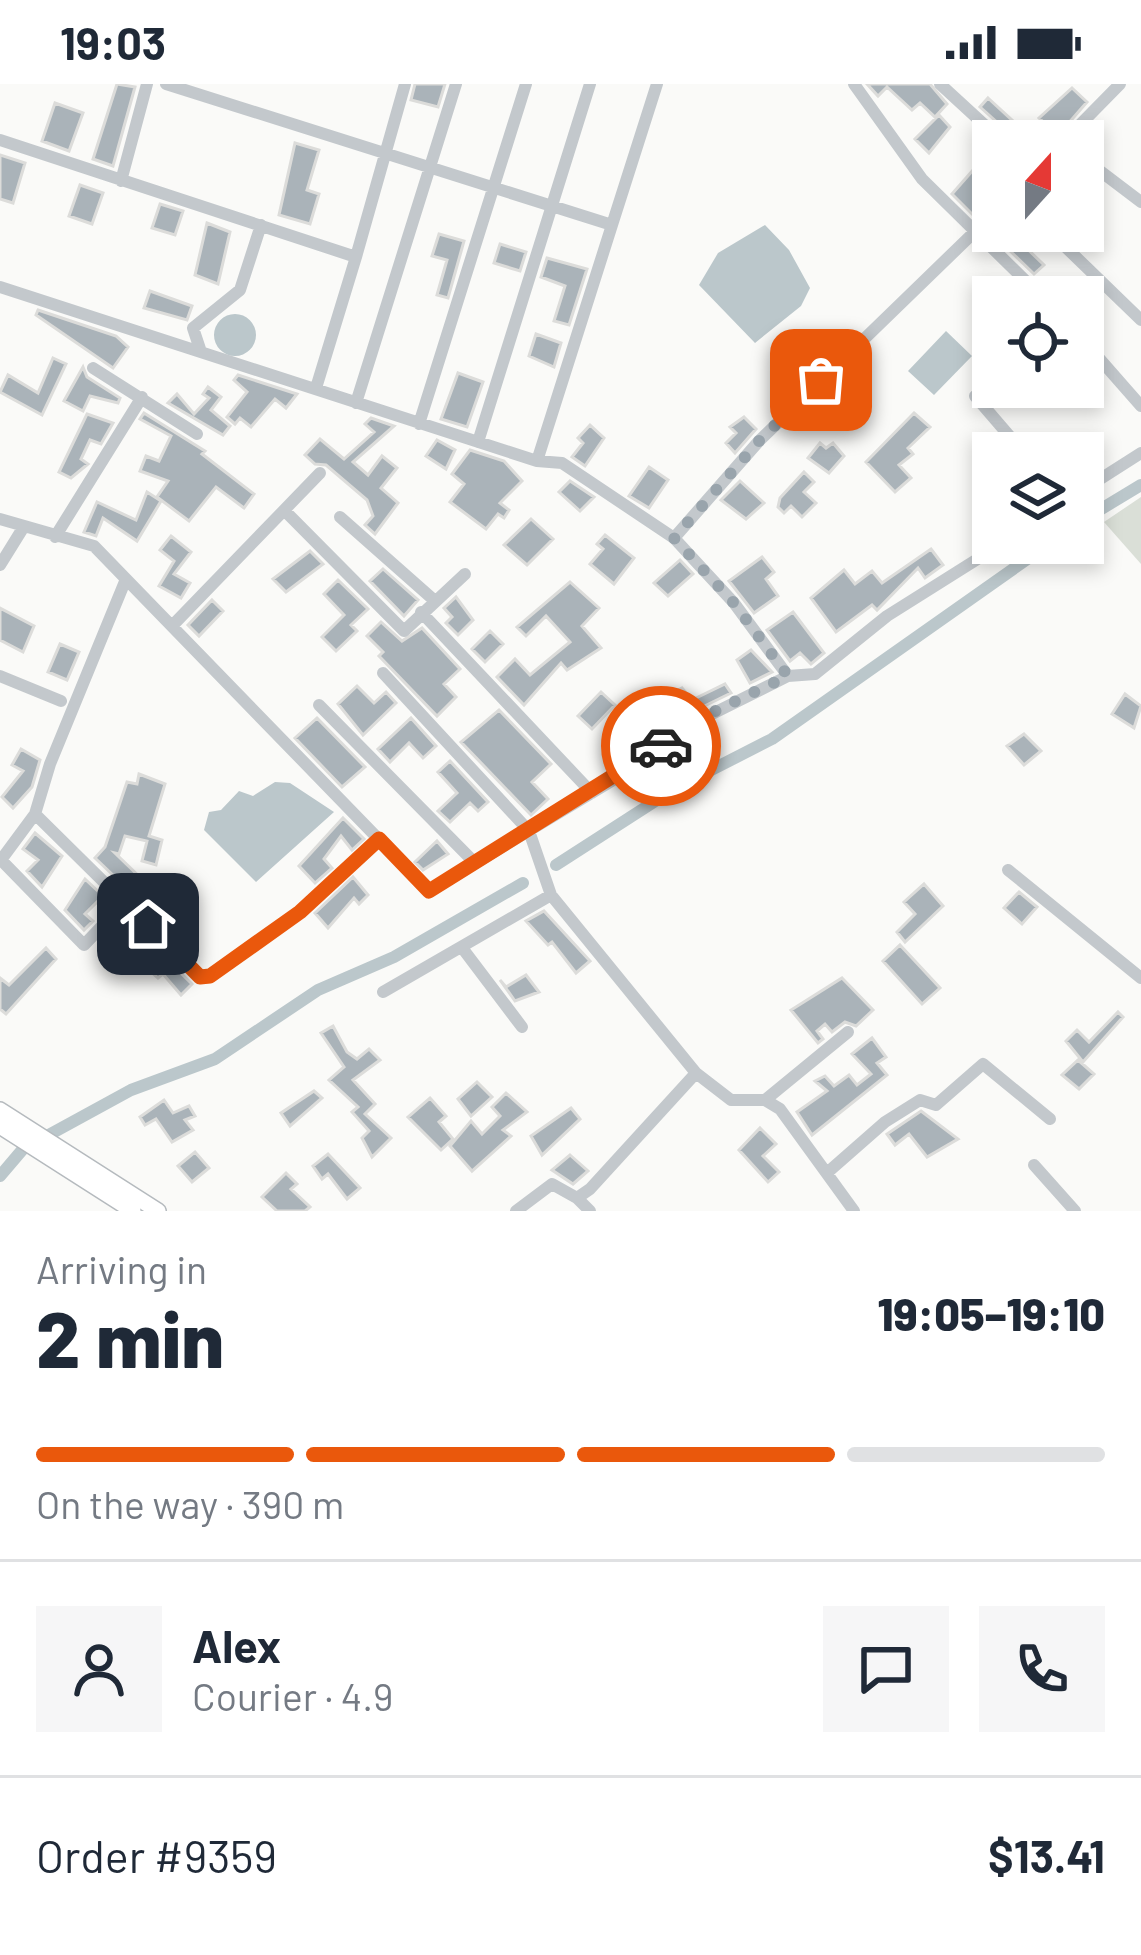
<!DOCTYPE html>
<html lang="en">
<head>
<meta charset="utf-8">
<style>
	body { margin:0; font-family:Barlow,sans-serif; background:#f6f6f7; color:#1f2937; height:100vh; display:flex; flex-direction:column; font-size:45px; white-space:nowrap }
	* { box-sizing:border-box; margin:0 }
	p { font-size:39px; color:#747a83 }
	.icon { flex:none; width:66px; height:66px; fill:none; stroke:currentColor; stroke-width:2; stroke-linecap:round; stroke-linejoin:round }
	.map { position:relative; height:1127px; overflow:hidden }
	.drawer { display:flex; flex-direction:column; background:#fff; flex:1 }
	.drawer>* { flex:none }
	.needle { width:78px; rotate:21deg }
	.buttons { position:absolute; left:972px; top:36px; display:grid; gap:24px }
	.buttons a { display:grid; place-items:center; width:132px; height:132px; border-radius:0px; background:#fff; box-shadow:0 6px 18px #0003; font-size:60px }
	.pin { position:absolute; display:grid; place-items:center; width:102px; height:102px; color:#fff; margin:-51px; border-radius:24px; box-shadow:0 6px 18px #0006 }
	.courier { position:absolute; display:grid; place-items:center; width:120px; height:120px; margin:-60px; border:9px solid #ea580c; border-radius:50%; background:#fff; color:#222; box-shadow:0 3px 15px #0007 }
	.headline em { font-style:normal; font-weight:800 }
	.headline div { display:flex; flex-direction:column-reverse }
	.headline { display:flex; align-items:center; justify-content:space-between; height:204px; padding:0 36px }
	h1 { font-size:78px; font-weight:800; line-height:90px }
	.bar { display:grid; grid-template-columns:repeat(4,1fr); gap:18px 12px; align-content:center; height:144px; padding:0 36px }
	.bar i { height:15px; border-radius:9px; background:#e0e1e3 }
	.bar .current { background:#ea580c }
	.bar p { grid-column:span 4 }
	.line { display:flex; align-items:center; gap:30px; padding:0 36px; border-top:3px solid #e0e1e3 }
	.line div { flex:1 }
	.round { display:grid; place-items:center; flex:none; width:126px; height:126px; border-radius:0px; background:#f6f6f7 }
	.status { display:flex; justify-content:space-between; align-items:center; height:84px; padding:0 60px; background:#fff; direction:ltr }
	.status svg { height:33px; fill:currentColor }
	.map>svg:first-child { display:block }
	.green { fill:#dadfd7 }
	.water { fill:#bbc7cb }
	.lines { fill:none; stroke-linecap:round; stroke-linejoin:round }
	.canal { stroke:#bbc7cb; stroke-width:12 }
	.building { fill:#aab3b9; stroke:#dcdcda; stroke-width:3 }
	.major-casing { stroke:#b5babe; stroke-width:18 }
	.minor { stroke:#c3c8cc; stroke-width:12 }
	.major { stroke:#fff; stroke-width:15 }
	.done { stroke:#99a4ac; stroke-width:12; stroke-dasharray:0 21.6 }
	.route { stroke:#ea580c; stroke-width:15 }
</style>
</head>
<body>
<div class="status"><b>19:03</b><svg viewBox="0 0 49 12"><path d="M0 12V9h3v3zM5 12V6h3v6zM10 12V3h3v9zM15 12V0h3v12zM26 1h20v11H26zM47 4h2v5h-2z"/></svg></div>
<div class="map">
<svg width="1141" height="1127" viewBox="0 0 1141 1127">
	<rect width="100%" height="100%" fill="#fafaf8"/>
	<!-- green -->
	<path class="green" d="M1141 413V480L1104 438Z"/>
	<!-- water -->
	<path class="water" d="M765 141 789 166 810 204 801 222 755 259 699 201 718 169Z
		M214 251a21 21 0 1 1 42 0a21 21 0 1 1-42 0Z
		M946 247 972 272 934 311 908 287Z
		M275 698 290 699 334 728 256 798 204 746 209 728 221 726 239 707 253 712Z"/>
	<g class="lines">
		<!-- canal -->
		<path class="canal" d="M1083 436 1141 401
			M556 781 674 705 772 655 1050 459
			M0 1092 23 1065 131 1006 215 975 318 906 394 873 523 799"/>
	</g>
	<!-- building -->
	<path class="building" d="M117 0 135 3 113 82 93 75Z
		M415 0H445L438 23 411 16Z
		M867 0H930L947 20 935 33 920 19 912 26 887 3 878 12Z
		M1072 4 1087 18 1053 57H1041L1052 46 1039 34Z
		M988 14 1026 49 1018 57 980 23Z
		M55 19 83 29 69 67 42 57Z
		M939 31 950 43 929 69 915 55Z
		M295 59 319 66 307 106 319 110 310 140 279 131Z
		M0 71 25 79 13 119 0 115Z
		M974 85 993 103V115L975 133 952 110Z
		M80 101 103 109 92 140 69 132Z
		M160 120 183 127 175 151 152 144Z
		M207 139 230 148 218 200 195 191Z
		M439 150 464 157 448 214 437 211 447 176 432 172Z
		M1015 153 1044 181 1034 190 1006 163Z
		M500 160 526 168 520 187 494 179Z
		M547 174 587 185 569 241 554 237 565 202 541 193Z
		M150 207 192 222 187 236 144 224Z
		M38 226 116 252 128 263 113 284 36 231Z
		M536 250 561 259 554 283 529 272Z
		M53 274 66 280 42 331 0 308 8 291 38 309Z
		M83 283 87 293 120 314 118 319 90 312 83 327 64 317Z
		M458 289 483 298 467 343 441 335Z
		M238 291 297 310 286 324 275 315 251 343 240 334 235 340 227 333 247 308 234 296Z
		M208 303 221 313 211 326 230 342 223 351 168 319 177 310 194 330 209 314 203 310Z
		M144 329 205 367 202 370 254 410 244 424 216 403 189 437 157 413 168 397 140 387 146 372 159 377 171 352 140 335Z
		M914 329 930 343 908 364 913 370 899 381 911 394 895 408 866 378Z
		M87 330 113 339 101 360 90 356 81 375 88 380 71 394 59 388Z
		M744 333 756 345 735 369 726 359 736 349 730 343Z
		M371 334 394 342 353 378 368 391 382 372 397 384 381 404 398 419 375 450 365 441 373 432 367 416 326 381 315 380 305 371 320 355 344 375 374 348 365 340Z
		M590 341 604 354 585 382 572 373 583 359 578 354Z
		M437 356 455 366 446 385 426 372Z
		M820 359 826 364 833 359 844 372 829 389 808 374Z
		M470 366 504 377 522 397 500 419 509 426 504 434 498 430 486 445 450 418 464 400 452 390Z
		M649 383 668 396 649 424 629 412Z
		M804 388 814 398 804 408 816 419 802 433 791 422 784 429 778 423 780 414Z
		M570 397 594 413 580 427 559 408Z
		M740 397 764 419 746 435 721 416Z
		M147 408 161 417 137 457 103 434 96 452 84 448 97 418 136 436Z
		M531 435 553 455 527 481 504 461Z
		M605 451 634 474 614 500 590 480 603 465 597 460Z
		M171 452 191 468 174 490 190 499 181 514 159 502 174 477 160 466Z
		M931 465 943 481 925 494 918 484 877 526 872 521 836 548 811 514 844 486 855 500 872 487 882 499Z
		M310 467 323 480 286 508 273 495Z
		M762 473 774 488 766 495 778 512 754 529 729 497Z
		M680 476 693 490 668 512 654 499Z
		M383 485 418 516 404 532 370 497Z
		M338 496 368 525 351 541 357 547 336 567 322 553 344 531 324 510Z
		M570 498 599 524 582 542 601 564 567 586 561 579 524 621 497 593 515 575 530 591 570 558 546 532 526 552 517 543Z
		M456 513 473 536 458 551 446 539 452 533 444 524Z
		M212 516 223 527 199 552 188 541Z
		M0 524 34 542 23 568 0 556Z
		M793 528 824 569 811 580 800 569 790 577 767 546Z
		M381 538 402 557 422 544 460 585 444 600 456 613 437 632 379 572 383 568 367 552Z
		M490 547 503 560 485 578 472 565Z
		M60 560 79 568 67 596 48 588Z
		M751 566 772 588 750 599 737 576Z
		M725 600 731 609 684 632 678 626 666 634 655 619 682 604 692 616Z
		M357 602 374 619 386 608 396 619 363 651 338 620Z
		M601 608 615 621 592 645 578 632Z
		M1125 610 1141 622 1134 644 1112 630Z
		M499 626 551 680 532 698 548 715 531 731 461 658Z
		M317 634 365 683 342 703 295 654Z
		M411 634 436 662 423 674 409 659 390 678 378 665Z
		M1024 650 1041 667 1024 681 1007 662Z
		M21 665 40 676 32 703 13 724 2 713 23 687 12 681Z
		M450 677 488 718 478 727 470 719 450 738 438 727 457 709 438 688Z
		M139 690 165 700 149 752 162 756 156 781 142 777 147 757 125 752 119 770 115 769 147 800 135 812 95 774 105 763 127 698 137 700Z
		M343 734 364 755 352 766 341 752 324 775 332 784 315 799 299 782Z
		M35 749 62 772 42 803 27 787 38 776 23 765Z
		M437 757 448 770 423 786 415 778Z
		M353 793 368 811 359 820 354 814 328 844 315 829Z
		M85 795 103 812 85 830 93 837 84 846 65 826Z
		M924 800 943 822 905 858 897 848 915 830 904 818Z
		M1019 808 1037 823 1022 840 1004 824Z
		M544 827 590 877 576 889 552 858 548 861 526 837Z
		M148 857 192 900 181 911 163 890 158 894 132 871Z
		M900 861 940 904 922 920 883 877Z
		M46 864 56 875 6 930 0 925V894L9 901Z
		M526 891 539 908 515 917 500 896 506 903Z
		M842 894 873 926 856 942 845 938 832 948 825 940 817 947 823 955 818 959 791 926Z
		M1118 928 1123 933 1083 978 1066 957 1077 946 1089 958Z
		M333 942 347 968 357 975 369 965 380 976 353 996 375 1020 365 1030 391 1054 372 1073 362 1054 369 1047 352 1028 358 1023 329 996 344 983 321 949Z
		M872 954 886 973 877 979 887 991 812 1051 797 1028 827 1007 815 997 825 992 834 1002 849 991 857 1001 871 990 852 970Z
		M1078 976 1094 990 1079 1005 1062 991Z
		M477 998 492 1013 471 1032 458 1015Z
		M314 1007 322 1014 290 1042 281 1029Z
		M506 1009 527 1028 503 1046 511 1052 472 1087 450 1062 471 1037 482 1050 500 1032 492 1023Z
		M430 1014 446 1032 439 1038 453 1055 441 1066 408 1033Z
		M164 1016 173 1029 189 1022 195 1032 185 1036 193 1046 172 1058 156 1035 145 1041 140 1033Z
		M571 1024 580 1035 542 1071 531 1052Z
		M921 1027 958 1055 927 1073 909 1050 895 1061 887 1050Z
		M760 1044 776 1060 763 1072 779 1088 768 1098 739 1066Z
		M195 1068 209 1084 192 1098 178 1082Z
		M328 1070 360 1104 347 1115 328 1090 322 1095 313 1082Z
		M570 1071 588 1087 573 1100 552 1086Z
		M286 1089 297 1100 291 1105 310 1123 305 1127H277L262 1113Z"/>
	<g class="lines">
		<defs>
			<path id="major" d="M0 1026 158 1127
				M0 1042 133 1127"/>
		</defs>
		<!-- major casing -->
		<use href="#major" class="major-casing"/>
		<!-- minor -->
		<path class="minor" d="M166 0 612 141 657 0
			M854 0 922 95 1042 213
			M940 0 1002 57
			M0 56 356 173 405 0
			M1064 57 1120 0
			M1083 74 1141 118
			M121 97 147 0
			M1049 147 1141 236
			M0 203 537 377 612 141
			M1083 256 1141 322
			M200 265 193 244 240 206 261 141
			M93 284 197 350
			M316 304 356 173
			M975 312 1024 369
			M356 319 456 0
			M419 340 526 0
			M478 358 590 0
			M1083 406 1141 369
			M285 427 404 547 465 490
			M340 433 435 517
			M0 435 94 462 429 807 618 693 690 641 788 592 734 519 674 454 562 379 537 377
			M55 453 142 313
			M674 454 759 357 993 130
			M0 481 23 444
			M421 528 592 709
			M172 542 320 389
			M383 589 529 747 551 811 696 989 731 1016H765L780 1025 854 1127
			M0 592 61 617
			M788 592 815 590 887 532 1003 459
			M319 621 473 777
			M35 730 50 680 126 495
			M1008 786 1141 894
			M126 817 84 861 1 776 35 730 200 893 210 892 300 828 379 755
			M463 865 522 943
			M383 908 551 811
			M765 1016 848 948
			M1034 1081 1075 1127
			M828 1088 885 1038 920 1016 936 1021 983 980 1050 1035
			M577 1114 590 1127
			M516 1127 552 1100 577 1114 590 1105 696 989"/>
		<!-- major -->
		<use href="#major" class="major"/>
	</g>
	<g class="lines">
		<!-- done -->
		<path class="done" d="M661 662 717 626 788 592 734 519 674 454 759 357 821 296"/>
		<!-- route -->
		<path class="route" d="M148 840 200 893 210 892 300 828 379 755 429 807 661 662"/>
	</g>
</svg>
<div class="buttons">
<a><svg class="needle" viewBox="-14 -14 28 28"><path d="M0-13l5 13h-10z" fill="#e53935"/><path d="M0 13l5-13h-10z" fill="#747a83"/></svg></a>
<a><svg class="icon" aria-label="locate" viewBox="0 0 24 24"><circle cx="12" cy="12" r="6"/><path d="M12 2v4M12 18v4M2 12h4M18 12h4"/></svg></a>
<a><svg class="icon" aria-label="layers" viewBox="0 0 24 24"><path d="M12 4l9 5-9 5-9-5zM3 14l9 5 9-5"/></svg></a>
</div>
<div class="pin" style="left:821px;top:296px;background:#ea580c"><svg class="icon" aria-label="bag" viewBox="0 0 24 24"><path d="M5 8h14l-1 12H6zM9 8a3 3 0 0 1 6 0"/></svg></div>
<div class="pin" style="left:148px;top:840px;background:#1f2937"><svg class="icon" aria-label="home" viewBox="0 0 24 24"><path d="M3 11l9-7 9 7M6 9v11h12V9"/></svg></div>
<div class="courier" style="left:661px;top:662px"><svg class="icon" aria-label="car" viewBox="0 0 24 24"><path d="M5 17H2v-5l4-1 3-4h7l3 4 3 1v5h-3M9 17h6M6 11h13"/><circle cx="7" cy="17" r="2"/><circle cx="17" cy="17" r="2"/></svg></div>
</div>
<section class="drawer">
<div class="headline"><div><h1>2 min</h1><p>Arriving in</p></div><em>19:05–19:10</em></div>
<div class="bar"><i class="current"></i><i class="current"></i><i class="current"></i><i></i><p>On the way · 390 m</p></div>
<div class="line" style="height:216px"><a class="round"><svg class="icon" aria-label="person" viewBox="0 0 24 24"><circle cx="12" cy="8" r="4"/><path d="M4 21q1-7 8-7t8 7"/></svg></a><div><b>Alex</b><p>Courier · 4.9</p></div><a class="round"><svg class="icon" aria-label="chat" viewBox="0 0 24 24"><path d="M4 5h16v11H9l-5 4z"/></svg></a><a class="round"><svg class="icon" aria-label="phone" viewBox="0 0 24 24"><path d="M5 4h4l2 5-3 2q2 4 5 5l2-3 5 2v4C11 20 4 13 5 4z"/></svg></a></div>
<div class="line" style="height:156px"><div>Order #9359</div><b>$13.41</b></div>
</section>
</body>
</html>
